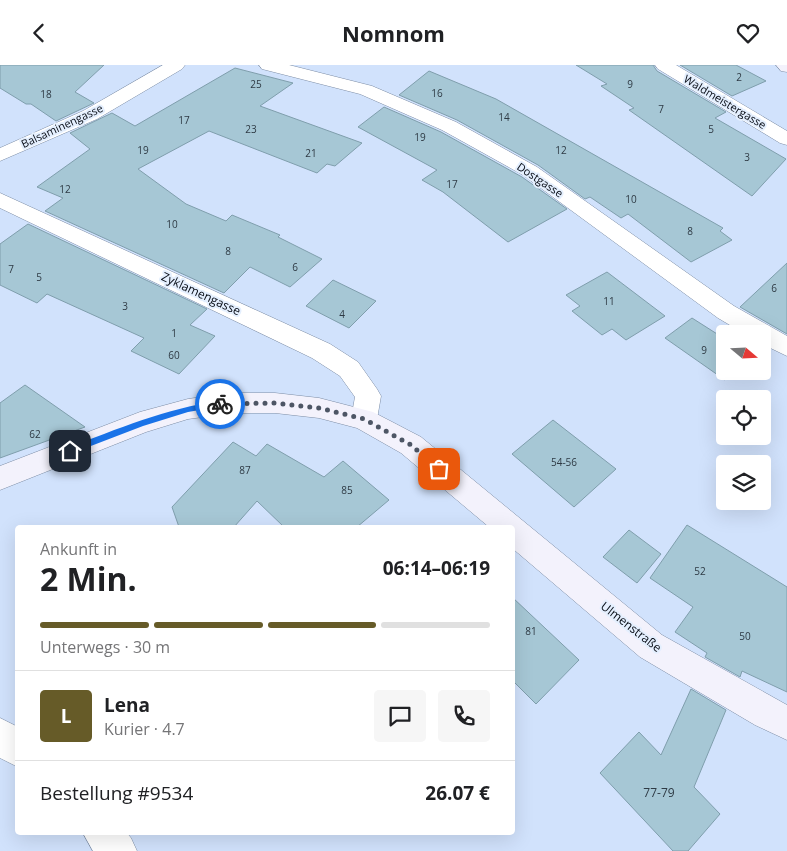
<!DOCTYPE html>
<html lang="de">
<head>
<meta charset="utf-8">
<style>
	body { margin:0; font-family:"Open Sans",sans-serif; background:#f6f6f6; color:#202124; height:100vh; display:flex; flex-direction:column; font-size:19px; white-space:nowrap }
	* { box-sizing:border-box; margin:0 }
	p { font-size:16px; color:#757577 }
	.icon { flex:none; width:28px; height:28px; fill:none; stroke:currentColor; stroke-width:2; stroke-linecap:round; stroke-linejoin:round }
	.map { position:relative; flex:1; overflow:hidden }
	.side { position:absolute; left:15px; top:460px; width:500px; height:310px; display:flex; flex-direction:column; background:#fff; border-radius:5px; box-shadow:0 5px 20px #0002 }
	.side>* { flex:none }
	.needle { width:32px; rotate:109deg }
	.buttons { position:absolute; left:716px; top:260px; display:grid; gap:10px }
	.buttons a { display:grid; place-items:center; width:55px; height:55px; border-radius:5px; background:#fff; box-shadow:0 5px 20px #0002; font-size:25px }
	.pin { position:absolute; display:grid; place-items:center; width:42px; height:42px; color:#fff; margin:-21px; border-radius:10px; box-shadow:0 2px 8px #0006 }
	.courier { position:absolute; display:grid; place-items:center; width:50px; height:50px; margin:-25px; border:4px solid #1a73e8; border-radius:50%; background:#fff; color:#222; box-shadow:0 1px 6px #0007 }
	.headline em { font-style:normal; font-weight:700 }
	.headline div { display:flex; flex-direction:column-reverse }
	.headline { display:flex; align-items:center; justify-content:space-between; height:85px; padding:0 25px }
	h1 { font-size:32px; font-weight:700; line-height:38px }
	.bar { display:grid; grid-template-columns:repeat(4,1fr); gap:8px 5px; align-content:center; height:60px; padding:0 25px }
	.bar i { height:6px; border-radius:4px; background:#e0e0e0 }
	.bar .on { background:#665b28 }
	.bar p { grid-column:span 4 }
	.line { display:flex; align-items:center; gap:12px; padding:0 25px; border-top:1px solid #e0e0e0 }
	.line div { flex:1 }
	.round { display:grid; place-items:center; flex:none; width:52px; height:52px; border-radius:5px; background:#f6f6f6 }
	header { display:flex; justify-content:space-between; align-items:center; height:65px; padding:0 25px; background:#fff; font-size:22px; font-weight:700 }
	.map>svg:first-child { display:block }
	.building { fill:#a6c7d5; stroke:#7f9eac }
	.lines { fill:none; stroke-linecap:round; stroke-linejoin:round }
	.street-casing { stroke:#7d8da5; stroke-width:1 }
	.secondary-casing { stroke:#7d8da5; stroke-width:1 }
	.street { fill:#fff; fill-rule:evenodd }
	.secondary { fill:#f3f2fc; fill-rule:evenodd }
	.route { fill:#1a73e8 }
	.done { stroke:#4d5665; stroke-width:5; stroke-dasharray:0 9 }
	.labels { text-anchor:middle; stroke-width:4; stroke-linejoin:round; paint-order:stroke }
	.number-label { font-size:10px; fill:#2e3a44 }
	.far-street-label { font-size:11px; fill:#060b14; stroke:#e4effe }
	.street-label { font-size:12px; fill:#060b14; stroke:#e4effe }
	.near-number-label { font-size:12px; fill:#2e3a44 }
</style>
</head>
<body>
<header><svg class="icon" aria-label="back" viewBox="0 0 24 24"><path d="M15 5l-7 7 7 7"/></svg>Nomnom<svg class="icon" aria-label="heart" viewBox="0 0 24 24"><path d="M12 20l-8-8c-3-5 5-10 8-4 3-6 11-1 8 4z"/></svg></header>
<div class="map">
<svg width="787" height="786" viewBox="0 0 787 786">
	<rect width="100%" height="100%" fill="#d1e2fc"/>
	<!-- building -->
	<path class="building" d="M0 0H104L75 27 94 38 56 56 31 39H26L0 23Z
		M576 0H653L657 6 726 47 715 53 786 94 752 131 629 45 634 43 601 21 607 19Z
		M680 0H736L766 16 732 31Z
		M235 3 293 18 260 41 362 78 335 101 327 99 317 108 209 66 138 104 186 139 226 156 232 150 280 170 278 172 322 194 290 222 250 202 224 228 45 146 63 133 37 122 90 84 70 68 112 48 135 61Z
		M429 6 496 34 723 163 720 166 732 175 691 197 628 149 621 153 590 132 585 134 538 100 457 55 399 30Z
		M384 42 441 67 522 112 567 144 508 177 443 127 422 115 437 105 358 62Z
		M28 159 207 244 190 260 215 271 179 309 131 286 144 273 47 229 37 238 0 220V179Z
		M787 198V269L740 242Z
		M607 207 665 251 626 275 612 264 602 270 572 246 580 241 566 230Z
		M333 215 376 236 349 263 306 241Z
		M692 253 725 274V315L665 273Z
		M25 320 85 362 0 393V338Z
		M553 355 616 404 574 442 512 389Z
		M233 377 256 391 267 379 324 412 343 396 389 435 357 462H284L257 436 234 462H179L172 442Z
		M687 460 787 522V627L742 606 740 612 705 592 707 588 675 567 693 542 650 513Z
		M629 465 661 489 637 518 603 492Z
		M512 532 579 595 536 639 512 615Z
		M691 624 726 645 694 722 720 749 688 786H673L600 708 639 667 661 690Z"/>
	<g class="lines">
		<defs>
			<path id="street" d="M163 0H185L182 4 97 54 0 96V83L83 46Z
				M259 0H289L372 21 456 57 537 102 734 241 787 271V291L762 279V269H745L718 253 523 110 442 65 360 29 262 4Z
				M655 0H676L787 66V80L780 78 658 4Z
				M0 128 330 279 358 297 377 324 381 331 377 354 373 361 364 365 355 361 351 354 355 332 340 311 312 293 0 143Z
				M0 653 18 662V702L0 693Z
				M83 768H127L131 773 137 786H93Z"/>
			<path id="secondary" d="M776 0H787V7L781 6Z
				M232 328H275L319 333 373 347 421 372 662 570 787 640V675L755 660 640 592 512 483V462H489L401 388 357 363 319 353 275 348H232L188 354 146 367 0 425V401L140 347 188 334Z"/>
		</defs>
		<!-- street casing -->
		<use href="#street" class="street-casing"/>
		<!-- secondary casing -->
		<use href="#secondary" class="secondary-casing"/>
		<!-- street -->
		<use href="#street" class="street"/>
		<!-- secondary -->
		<use href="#secondary" class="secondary"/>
	</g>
	<!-- route -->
	<path class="route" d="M220 336 224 339 223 341 188 347 143 361 70 389 66 386 67 383C118 364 166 343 220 336Z"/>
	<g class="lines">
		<!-- done -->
		<path class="done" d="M220 339 275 338 319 343 364 354 411 380 439 404"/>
	</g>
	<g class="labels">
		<!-- number labels -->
		<g class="number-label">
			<text x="739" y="16">2</text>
			<text x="256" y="23">25</text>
			<text x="630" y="23">9</text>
			<text x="437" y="32">16</text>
			<text x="46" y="33">18</text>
			<text x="661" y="48">7</text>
			<text x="504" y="56">14</text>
			<text x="184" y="59">17</text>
			<text x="251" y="68">23</text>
			<text x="711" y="68">5</text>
			<text x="420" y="76">19</text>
			<text x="143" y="89">19</text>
			<text x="561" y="89">12</text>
			<text x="311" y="92">21</text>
			<text x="747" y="96">3</text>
			<text x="452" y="123">17</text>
			<text x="65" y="128">12</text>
			<text x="631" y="138">10</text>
			<text x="172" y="163">10</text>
			<text x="690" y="170">8</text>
			<text x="228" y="190">8</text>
			<text x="295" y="206">6</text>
			<text x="11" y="208">7</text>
			<text x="39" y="216">5</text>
			<text x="774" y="227">6</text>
			<text x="609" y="240">11</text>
			<text x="125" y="245">3</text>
			<text x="342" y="253">4</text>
			<text x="174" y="272">1</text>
			<text x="704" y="289">9</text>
			<text x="174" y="294">60</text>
			<text x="35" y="373">62</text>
			<text x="564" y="401">54-56</text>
			<text x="245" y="409">87</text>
			<text x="347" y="429">85</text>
			<text x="700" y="510">52</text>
			<text x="531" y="570">81</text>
			<text x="745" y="575">50</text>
		</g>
		<!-- far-street labels -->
		<g class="far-street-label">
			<text transform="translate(725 37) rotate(31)" y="4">Waldmeistergasse</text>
			<text transform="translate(62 61) rotate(-25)" y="4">Balsaminengasse</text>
			<text transform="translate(540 115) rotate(34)" y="4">Dostgasse</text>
		</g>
		<!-- street labels -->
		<g class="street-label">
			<text transform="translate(201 229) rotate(25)" y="4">Zyklamengasse</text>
			<text transform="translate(631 562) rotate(38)" y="4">Ulmenstraße</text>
		</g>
		<!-- near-number labels -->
		<g class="near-number-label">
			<text x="659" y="732">77-79</text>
		</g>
	</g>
</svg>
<div class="buttons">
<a><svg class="needle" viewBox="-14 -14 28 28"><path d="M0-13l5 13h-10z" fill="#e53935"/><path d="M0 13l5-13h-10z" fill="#757577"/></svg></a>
<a><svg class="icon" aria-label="locate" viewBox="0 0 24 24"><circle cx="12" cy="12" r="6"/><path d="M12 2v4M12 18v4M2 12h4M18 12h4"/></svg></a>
<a><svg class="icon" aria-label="layers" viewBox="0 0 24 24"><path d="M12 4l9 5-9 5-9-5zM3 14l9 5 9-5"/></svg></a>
</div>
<div class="pin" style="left:439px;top:404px;background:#ea580c"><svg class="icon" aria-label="bag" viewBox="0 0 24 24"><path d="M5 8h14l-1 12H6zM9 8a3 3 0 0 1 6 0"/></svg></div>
<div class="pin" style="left:70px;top:386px;background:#1f2937"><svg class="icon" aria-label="home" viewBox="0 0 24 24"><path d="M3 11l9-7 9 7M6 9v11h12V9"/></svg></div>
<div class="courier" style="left:220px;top:339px"><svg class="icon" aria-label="bike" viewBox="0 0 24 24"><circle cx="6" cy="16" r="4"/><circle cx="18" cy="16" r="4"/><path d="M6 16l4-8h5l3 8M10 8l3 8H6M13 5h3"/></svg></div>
<section class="side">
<div class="headline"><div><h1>2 Min.</h1><p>Ankunft in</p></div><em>06:14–06:19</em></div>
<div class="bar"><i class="on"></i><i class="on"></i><i class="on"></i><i></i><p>Unterwegs · 30 m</p></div>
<div class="line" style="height:90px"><b class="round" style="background:#665b28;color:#fff">L</b><div><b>Lena</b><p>Kurier · 4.7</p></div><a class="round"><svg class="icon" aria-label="chat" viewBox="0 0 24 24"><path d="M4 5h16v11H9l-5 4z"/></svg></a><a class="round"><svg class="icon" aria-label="phone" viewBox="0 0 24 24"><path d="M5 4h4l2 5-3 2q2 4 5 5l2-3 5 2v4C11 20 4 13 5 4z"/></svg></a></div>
<div class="line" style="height:65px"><div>Bestellung #9534</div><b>26.07 €</b></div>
</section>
</div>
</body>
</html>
